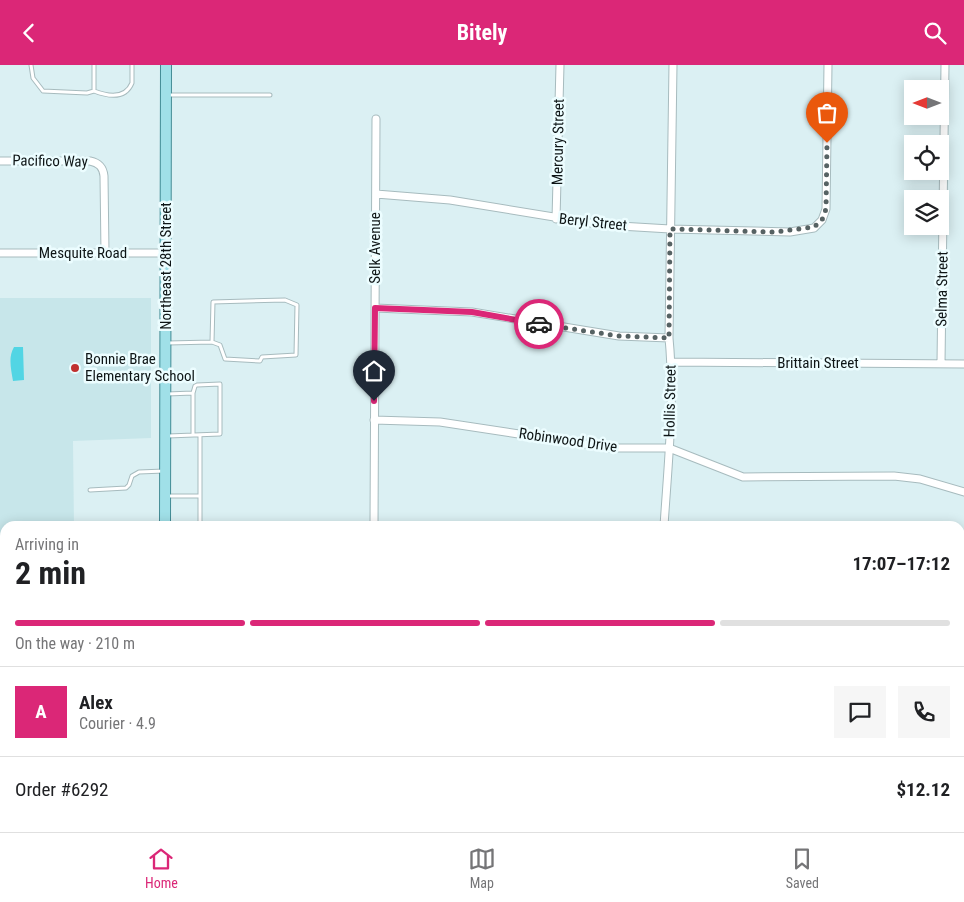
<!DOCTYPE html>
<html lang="en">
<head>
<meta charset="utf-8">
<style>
	body { margin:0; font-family:"Roboto Condensed",sans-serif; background:#f6f6f6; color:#202124; height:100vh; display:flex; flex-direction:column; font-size:19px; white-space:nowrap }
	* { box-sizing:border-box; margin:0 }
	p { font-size:16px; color:#757577 }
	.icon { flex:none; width:28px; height:28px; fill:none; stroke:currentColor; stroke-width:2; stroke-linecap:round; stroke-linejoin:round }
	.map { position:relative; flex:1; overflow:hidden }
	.details { position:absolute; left:0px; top:456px; width:965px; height:311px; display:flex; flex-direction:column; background:#fff; border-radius:15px 15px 0 0; box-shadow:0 2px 12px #0003 }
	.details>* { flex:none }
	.needle { width:32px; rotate:270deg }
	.buttons { position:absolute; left:904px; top:15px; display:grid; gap:10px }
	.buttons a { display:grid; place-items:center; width:45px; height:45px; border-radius:0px; background:#fff; box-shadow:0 2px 12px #0003; font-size:25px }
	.pin { position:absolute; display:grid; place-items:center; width:42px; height:42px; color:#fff; margin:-51px -21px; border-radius:50% 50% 50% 0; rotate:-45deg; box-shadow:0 0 5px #0007 }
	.pin .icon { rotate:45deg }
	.courier { position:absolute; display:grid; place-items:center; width:50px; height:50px; margin:-25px; border:4px solid #db2777; border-radius:50%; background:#fff; color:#222; box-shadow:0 1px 6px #0007 }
	.headline em { font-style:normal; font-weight:700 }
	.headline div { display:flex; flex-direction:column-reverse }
	.headline { display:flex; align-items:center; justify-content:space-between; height:85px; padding:0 15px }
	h1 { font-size:32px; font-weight:700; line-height:38px }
	.bar { display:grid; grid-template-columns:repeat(4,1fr); gap:8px 5px; align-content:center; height:60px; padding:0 15px }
	.bar i { height:6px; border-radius:4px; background:#e0e0e0 }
	.bar .current { background:#db2777 }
	.bar p { grid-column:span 4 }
	.line { display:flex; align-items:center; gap:12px; padding:0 15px; border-top:1px solid #e0e0e0 }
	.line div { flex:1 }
	.round { display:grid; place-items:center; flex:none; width:52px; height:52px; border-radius:0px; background:#f6f6f6 }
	header { display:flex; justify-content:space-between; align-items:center; height:65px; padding:0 15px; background:#db2777; color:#fff; font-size:22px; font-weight:700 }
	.tabs { display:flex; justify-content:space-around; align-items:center; height:70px; border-top:1px solid #e0e0e0; background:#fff; font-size:14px; color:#757577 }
	.tabs a { display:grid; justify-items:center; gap:2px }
	.tabs .current { color:#db2777 }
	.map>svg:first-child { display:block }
	.built { fill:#c7e6ea }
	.green { fill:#52d5e4 }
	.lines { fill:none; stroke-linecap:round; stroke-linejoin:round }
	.lane-casing { stroke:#a7bbbe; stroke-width:5 }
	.street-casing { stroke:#a7bbbe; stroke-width:9 }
	.primary-casing { stroke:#438c95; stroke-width:12 }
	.lane { stroke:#fff; stroke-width:3 }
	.street { stroke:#fff; stroke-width:7 }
	.primary { stroke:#a0e0e8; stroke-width:10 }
	.done { stroke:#566263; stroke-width:5; stroke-dasharray:0 9 }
	.route { stroke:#db2777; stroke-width:6 }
	.poi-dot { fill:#c03130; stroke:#ecfdff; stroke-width:2 }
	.labels { text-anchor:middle; stroke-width:5; stroke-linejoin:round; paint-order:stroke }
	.street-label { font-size:15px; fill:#0e1516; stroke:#ecfdff }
	.poi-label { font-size:15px; fill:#0e1516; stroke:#ecfdff; text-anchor:start }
</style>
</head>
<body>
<header><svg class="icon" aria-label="back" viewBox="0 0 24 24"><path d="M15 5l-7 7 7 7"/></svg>Bitely<svg class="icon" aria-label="search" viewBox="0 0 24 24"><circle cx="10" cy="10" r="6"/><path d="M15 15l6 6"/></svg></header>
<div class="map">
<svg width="964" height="767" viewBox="0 0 964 767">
	<rect width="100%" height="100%" fill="#dbf0f3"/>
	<!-- built -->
	<path class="built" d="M0 233H151V373L73 376 74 461H5V511H0Z"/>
	<!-- green -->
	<path class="green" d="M14 282H23L24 315 13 316C11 304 8 292 14 282Z
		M323 763 479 762V767H323Z"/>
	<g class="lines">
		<defs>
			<path id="lane" d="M31 0 33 13 43 26 87 28 94 26V0
				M94 26C107 31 125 35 132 18V0
				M167 30H270
				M168 278 212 277 213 237 285 235 297 240 296 290 262 292 260 296 225 294 220 280 212 277
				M193 328V370
				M167 329 193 328 195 321 197 320 220 319V369L168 371
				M90 425 126 423 129 420 132 411 139 407 164 406
				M168 431H200V461
				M200 431V370"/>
			<path id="street" d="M0 96H90C99 98 103 102 104 111L105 188
				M376 129 450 135 603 160 670 164 790 167 814 163 822 155 826 144 828 0
				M556 154 560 0
				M0 188H166
				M375 243 472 247 619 271 669 273
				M671 297 964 299
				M941 298 945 0
				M374 355 440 357 611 383H669L743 412 894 411 920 414 964 427
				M374 461 376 54
				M664 461C668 399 675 335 669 273L673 0
				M0 522H5
				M960 553 964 554
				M960 668 964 670
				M895 762 899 767
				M660 767V762"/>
			<path id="primary" d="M165 461 166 0
				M164 767V762"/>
		</defs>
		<!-- lane casing -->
		<use href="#lane" class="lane-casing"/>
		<!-- street casing -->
		<use href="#street" class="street-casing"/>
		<!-- primary casing -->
		<use href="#primary" class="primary-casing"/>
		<!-- lane -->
		<use href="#lane" class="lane"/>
		<!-- street -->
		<use href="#street" class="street"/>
		<!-- primary -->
		<use href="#primary" class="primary"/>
	</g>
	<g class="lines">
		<!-- done -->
		<path class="done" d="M539 259 619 271 669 273 670 164 775 167 814 162 822 155 826 144 827 78"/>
		<!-- route -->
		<path class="route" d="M374 336 375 243 472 247 539 259"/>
	</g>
	<!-- markers -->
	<circle class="poi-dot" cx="75" cy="303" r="5"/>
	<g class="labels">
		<!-- street labels -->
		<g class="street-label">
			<text transform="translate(558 77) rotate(-89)" y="5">Mercury Street</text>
			<text transform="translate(50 96) rotate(1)" y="5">Pacifico Way</text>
			<text transform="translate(593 157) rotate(6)" y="5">Beryl Street</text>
			<text transform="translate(375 183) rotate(-90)" y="5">Selk Avenue</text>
			<text x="83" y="193">Mesquite Road</text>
			<text transform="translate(166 201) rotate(-90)" y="5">Northeast 28th Street</text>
			<text transform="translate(942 224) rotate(-89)" y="5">Selma Street</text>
			<text x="818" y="303">Brittain Street</text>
			<text transform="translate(670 336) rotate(-89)" y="5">Hollis Street</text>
			<text transform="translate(568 375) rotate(8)" y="5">Robinwood Drive</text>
		</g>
		<!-- poi labels -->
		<g class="poi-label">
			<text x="85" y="299">Bonnie Brae<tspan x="85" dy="17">Elementary School</tspan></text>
		</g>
	</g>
</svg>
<div class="buttons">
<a><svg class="needle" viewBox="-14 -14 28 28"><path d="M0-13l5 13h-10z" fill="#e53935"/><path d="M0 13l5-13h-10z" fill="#757577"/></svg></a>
<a><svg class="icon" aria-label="locate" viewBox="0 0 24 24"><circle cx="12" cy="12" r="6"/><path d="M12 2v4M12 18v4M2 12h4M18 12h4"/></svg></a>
<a><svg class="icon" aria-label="layers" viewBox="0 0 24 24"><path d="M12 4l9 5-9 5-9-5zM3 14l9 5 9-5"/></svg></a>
</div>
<div class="pin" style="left:827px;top:78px;background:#ea580c"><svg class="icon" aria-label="bag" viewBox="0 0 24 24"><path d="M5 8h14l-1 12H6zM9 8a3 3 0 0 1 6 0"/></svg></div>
<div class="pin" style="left:374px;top:336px;background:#1f2937"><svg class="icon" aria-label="home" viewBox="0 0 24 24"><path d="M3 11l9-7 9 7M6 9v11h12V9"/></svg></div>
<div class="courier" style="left:539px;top:259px"><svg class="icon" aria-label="car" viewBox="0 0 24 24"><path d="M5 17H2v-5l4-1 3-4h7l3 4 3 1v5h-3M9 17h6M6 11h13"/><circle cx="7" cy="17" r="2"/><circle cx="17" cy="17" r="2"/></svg></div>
<section class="details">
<div class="headline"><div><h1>2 min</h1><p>Arriving in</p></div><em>17:07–17:12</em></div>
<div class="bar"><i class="current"></i><i class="current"></i><i class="current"></i><i></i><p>On the way · 210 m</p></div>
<div class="line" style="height:90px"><b class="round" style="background:#db2777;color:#fff">A</b><div><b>Alex</b><p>Courier · 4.9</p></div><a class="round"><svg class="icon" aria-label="chat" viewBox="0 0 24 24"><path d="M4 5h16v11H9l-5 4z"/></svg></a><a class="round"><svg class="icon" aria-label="phone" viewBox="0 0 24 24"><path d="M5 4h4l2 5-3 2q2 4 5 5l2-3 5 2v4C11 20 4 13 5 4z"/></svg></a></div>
<div class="line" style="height:65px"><div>Order #6292</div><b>$12.12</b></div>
</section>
</div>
<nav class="tabs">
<a class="current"><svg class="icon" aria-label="home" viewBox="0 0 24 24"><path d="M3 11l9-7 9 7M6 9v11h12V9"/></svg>Home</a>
<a><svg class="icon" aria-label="map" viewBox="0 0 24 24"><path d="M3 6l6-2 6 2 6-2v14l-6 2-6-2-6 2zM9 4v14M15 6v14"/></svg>Map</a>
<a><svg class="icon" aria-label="saved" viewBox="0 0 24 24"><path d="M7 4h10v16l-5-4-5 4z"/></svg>Saved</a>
</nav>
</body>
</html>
